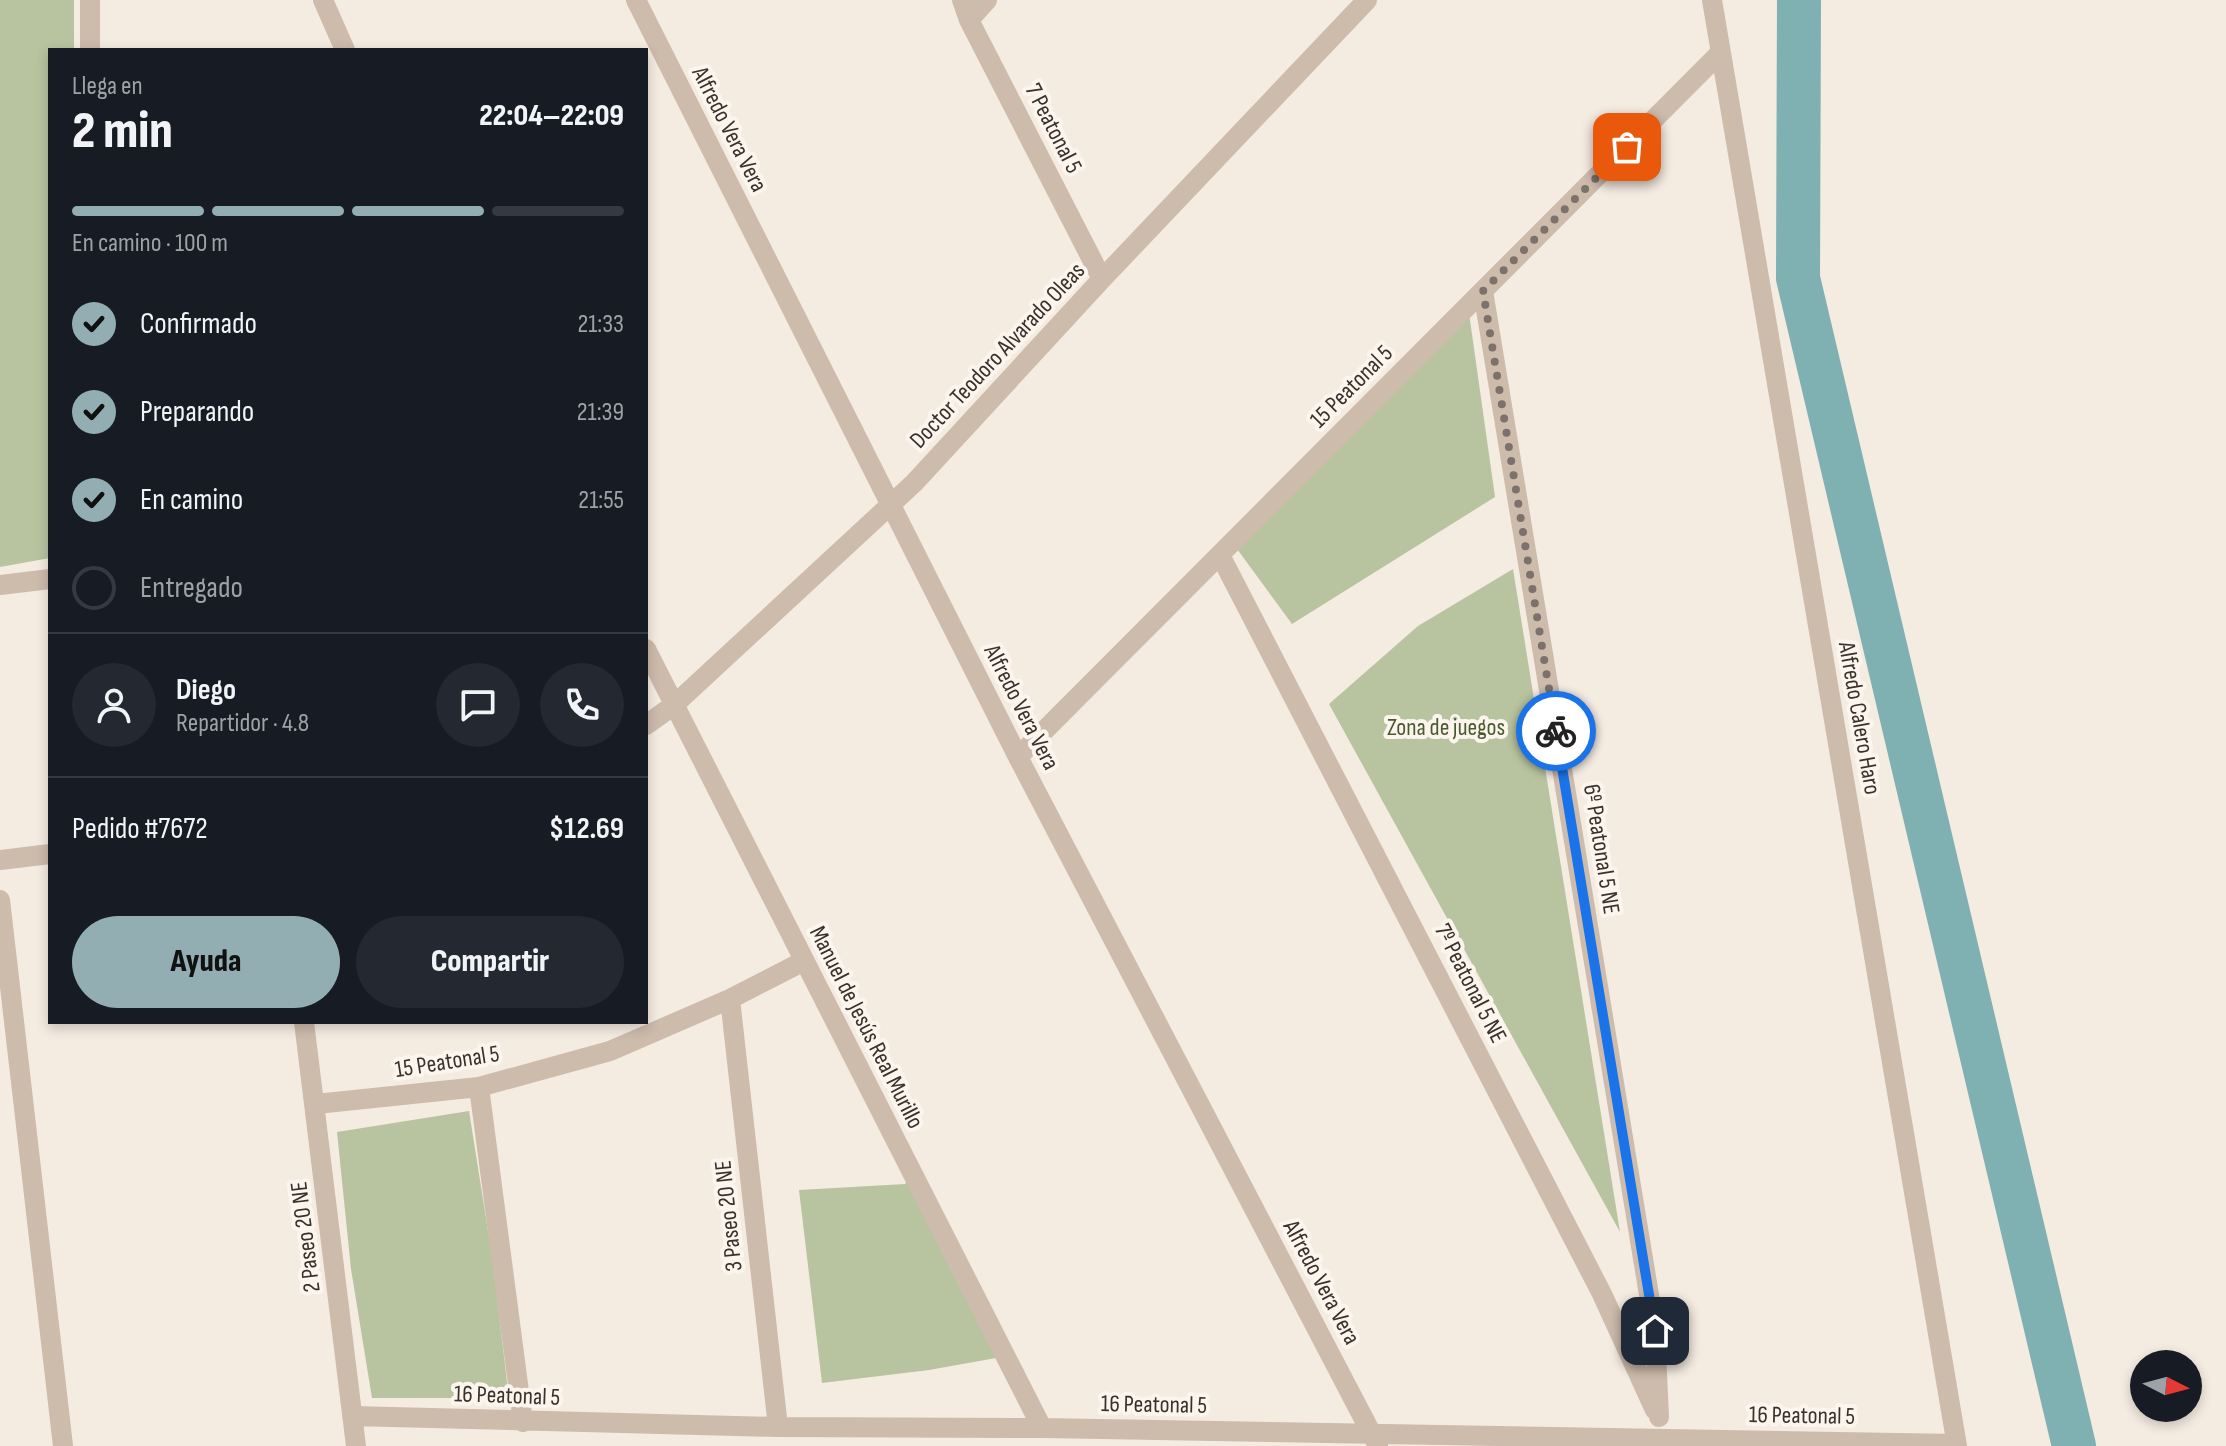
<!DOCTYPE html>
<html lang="es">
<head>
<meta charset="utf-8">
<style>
	body { margin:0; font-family:"Sofia Sans Condensed",sans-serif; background:#242831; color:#f1f3f6; height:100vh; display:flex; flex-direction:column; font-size:30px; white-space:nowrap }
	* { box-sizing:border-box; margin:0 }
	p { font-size:26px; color:#9ea1a6 }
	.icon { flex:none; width:44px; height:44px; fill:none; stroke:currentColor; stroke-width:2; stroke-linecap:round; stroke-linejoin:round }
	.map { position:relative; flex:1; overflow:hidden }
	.details { position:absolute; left:48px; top:48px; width:600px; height:976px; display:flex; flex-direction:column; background:#171b24; border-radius:0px; box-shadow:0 4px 12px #0003 }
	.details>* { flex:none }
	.needle { width:52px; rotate:96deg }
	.fabs { position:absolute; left:2130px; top:1350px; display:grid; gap:16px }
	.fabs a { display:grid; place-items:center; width:72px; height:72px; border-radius:50%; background:#171b24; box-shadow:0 4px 12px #0003; font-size:40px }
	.pin { position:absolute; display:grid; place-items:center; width:68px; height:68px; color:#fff; margin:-34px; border-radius:16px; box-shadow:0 4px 12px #0006 }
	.courier { position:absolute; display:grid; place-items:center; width:80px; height:80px; margin:-40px; border:6px solid #1a73e8; border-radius:50%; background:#fff; color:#222; box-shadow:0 2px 10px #0007 }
	.headline em { font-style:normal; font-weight:800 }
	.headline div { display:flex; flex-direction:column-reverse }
	.headline { display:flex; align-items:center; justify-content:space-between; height:136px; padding:0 24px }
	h1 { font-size:52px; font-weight:800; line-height:60px }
	.bar { display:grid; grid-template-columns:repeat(4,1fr); gap:12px 8px; align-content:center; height:96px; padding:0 24px }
	.bar i { height:10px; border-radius:6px; background:#363941 }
	.bar .current { background:#92aeb2 }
	.bar p { grid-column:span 4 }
	.line { display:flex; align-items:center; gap:20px; padding:0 24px; border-top:2px solid #363941 }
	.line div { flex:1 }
	.round { display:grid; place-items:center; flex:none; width:84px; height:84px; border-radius:42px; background:#242831 }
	ol { padding:0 24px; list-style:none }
	li { display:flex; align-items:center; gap:24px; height:88px }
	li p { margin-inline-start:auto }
	li .icon { padding:8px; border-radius:50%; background:#92aeb2; color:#111; stroke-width:4 }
	li:last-child { color:#9ea1a6 }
	li i { width:44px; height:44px; border:4px solid #363941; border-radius:50% }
	.primary-button { display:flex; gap:16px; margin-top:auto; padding:16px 24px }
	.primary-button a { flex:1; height:92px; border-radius:48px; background:#92aeb2; color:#111; font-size:32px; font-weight:800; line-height:92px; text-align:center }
	.primary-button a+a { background:#242831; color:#f1f3f6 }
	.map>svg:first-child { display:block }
	.green { fill:#b8c4a0 }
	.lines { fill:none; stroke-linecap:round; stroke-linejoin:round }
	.canal { stroke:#7fb0b2; stroke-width:44 }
	.minor { stroke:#cdbbac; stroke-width:20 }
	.done { stroke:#7c716b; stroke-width:8; stroke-dasharray:0 14.4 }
	.route { stroke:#1a73e8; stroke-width:10 }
	.labels { text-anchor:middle; stroke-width:8; stroke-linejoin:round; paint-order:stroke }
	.street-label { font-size:24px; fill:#3b302b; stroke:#fbf5ee }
	.park-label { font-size:24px; fill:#4a5a2e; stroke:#fbf5ee }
</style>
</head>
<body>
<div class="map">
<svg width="2226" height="1446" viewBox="0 0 2226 1446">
	<rect width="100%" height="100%" fill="#f4ebe1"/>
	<!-- green -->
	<path class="green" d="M0 0H74V50H50V558L0 567Z
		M1469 313 1495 497 1292 624 1232 542Z
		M1513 569 1620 1232 1329 704 1418 626Z
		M469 1111 492 1256 509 1398H372L351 1269 337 1132Z
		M912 1175 996 1358 929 1370 822 1383 799 1190 905 1184Z"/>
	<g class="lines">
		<!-- canal -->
		<path class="canal" d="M1799 0 1798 278 2074 1446"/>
		<!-- minor -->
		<path class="minor" d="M323 0 345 50
			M636 0 1018 757 1378 1446
			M962 0 969 20 1102 279
			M1712 0 1957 1446
			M969 20 987 0
			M90 50V0
			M1483 291 1655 1331 1659 1417
			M1220 555 1602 1294 1655 1410
			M0 585 50 579
			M646 649 1042 1428
			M646 725 674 705 914 483 1102 279 1367 0
			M1018 757 1721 52
			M0 860 50 854
			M0 900 63 1446
			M730 999 778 1427
			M304 1022 356 1446
			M479 1087 523 1422
			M316 1104 479 1087 610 1051 730 999 804 961
			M352 1416 778 1427 1042 1428 1956 1444"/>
	</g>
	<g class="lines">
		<!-- done -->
		<path class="done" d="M1556 731 1483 291 1627 147"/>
		<!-- route -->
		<path class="route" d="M1556 731 1655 1331"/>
	</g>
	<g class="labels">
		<!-- street labels -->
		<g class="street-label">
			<text transform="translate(1054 128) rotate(63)" y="8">7 Peatonal 5</text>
			<text transform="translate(730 129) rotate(63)" y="8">Alfredo Vera Vera</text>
			<text transform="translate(997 355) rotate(-47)" y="8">Doctor Teodoro Alvarado Oleas</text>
			<text transform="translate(1351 386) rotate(-45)" y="8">15 Peatonal 5</text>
			<text transform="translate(1022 707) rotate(63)" y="8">Alfredo Vera Vera</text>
			<text transform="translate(1860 718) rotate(80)" y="8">Alfredo Calero Haro</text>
			<text transform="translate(1602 849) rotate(81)" y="8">6º Peatonal 5 NE</text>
			<text transform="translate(1471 983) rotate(63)" y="8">7º Peatonal 5 NE</text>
			<text transform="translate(867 1027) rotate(63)" y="8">Manuel de Jesús Real Murillo</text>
			<text transform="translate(447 1061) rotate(-9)" y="8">15 Peatonal 5</text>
			<text transform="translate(728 1216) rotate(-96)" y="8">3 Paseo 20 NE</text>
			<text transform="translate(305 1237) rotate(-97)" y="8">2 Paseo 20 NE</text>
			<text transform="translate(1322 1282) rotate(62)" y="8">Alfredo Vera Vera</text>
			<text transform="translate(507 1395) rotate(2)" y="8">16 Peatonal 5</text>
			<text transform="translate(1154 1404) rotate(1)" y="8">16 Peatonal 5</text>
			<text transform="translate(1802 1415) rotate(1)" y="8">16 Peatonal 5</text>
		</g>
		<!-- park labels -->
		<g class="park-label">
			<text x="1446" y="735">Zona de juegos</text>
		</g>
	</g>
</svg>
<div class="fabs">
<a><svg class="needle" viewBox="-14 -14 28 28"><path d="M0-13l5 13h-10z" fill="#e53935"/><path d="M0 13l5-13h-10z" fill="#9ea1a6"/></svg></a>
</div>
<div class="pin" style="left:1627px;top:147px;background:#ea580c"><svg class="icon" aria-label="bag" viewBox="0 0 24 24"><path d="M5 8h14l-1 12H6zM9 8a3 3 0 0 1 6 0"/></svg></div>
<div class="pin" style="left:1655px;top:1331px;background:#1f2937"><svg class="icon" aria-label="home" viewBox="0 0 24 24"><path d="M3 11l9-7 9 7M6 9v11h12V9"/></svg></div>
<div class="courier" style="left:1556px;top:731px"><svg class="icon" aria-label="bike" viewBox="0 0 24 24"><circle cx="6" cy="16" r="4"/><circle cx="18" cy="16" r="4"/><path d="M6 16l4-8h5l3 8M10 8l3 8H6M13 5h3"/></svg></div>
<section class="details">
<div class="headline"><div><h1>2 min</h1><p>Llega en</p></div><em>22:04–22:09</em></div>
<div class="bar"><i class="current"></i><i class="current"></i><i class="current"></i><i></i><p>En camino · 100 m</p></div>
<ol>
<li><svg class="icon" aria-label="check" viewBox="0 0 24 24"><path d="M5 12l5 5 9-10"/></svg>Confirmado<p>21:33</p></li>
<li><svg class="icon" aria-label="check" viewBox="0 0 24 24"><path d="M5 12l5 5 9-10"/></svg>Preparando<p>21:39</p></li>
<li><svg class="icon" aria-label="check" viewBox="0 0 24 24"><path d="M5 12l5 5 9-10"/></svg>En camino<p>21:55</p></li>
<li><i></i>Entregado</li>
</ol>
<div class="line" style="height:144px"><a class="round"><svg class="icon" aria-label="person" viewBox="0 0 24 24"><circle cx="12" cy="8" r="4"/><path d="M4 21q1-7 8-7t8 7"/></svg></a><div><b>Diego</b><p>Repartidor · 4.8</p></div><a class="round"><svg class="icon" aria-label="chat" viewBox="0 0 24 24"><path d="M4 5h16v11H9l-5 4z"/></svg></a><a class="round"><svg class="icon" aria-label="phone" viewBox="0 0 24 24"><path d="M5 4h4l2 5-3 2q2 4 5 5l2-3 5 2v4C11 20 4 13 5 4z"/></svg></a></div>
<div class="line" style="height:104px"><div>Pedido #7672</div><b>$12.69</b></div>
<div class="primary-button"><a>Ayuda</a><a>Compartir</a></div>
</section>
</div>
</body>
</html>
